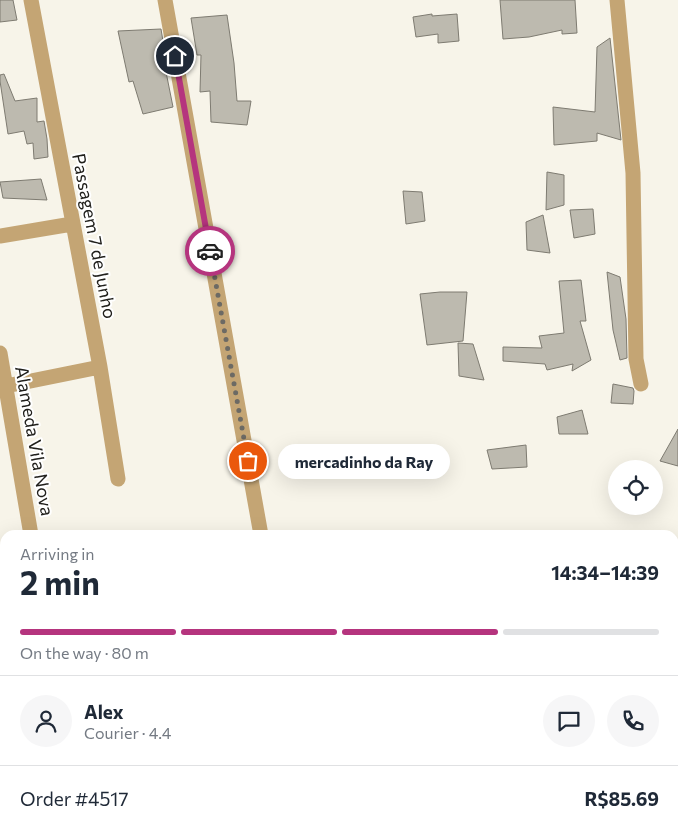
<!DOCTYPE html>
<html lang="en">
<head>
<meta charset="utf-8">
<style>
	body { margin:0; font-family:Commissioner,sans-serif; background:#f6f6f7; color:#1f2937; height:100vh; display:flex; flex-direction:column; font-size:19px; white-space:nowrap }
	* { box-sizing:border-box; margin:0 }
	p { font-size:16px; color:#747a83 }
	.icon { flex:none; width:28px; height:28px; fill:none; stroke:currentColor; stroke-width:2; stroke-linecap:round; stroke-linejoin:round }
	.map { position:relative; flex:1; overflow:hidden }
	.sheet { position:absolute; left:0px; top:530px; width:679px; height:310px; display:flex; flex-direction:column; background:#fff; border-radius:15px 15px 0 0; box-shadow:0 5px 20px #0002 }
	.sheet>* { flex:none }
	.controls { position:absolute; left:608px; top:460px; display:grid; gap:10px }
	.controls a { display:grid; place-items:center; width:55px; height:55px; border-radius:50%; background:#fff; box-shadow:0 5px 20px #0002; font-size:25px }
	.pin { position:absolute; display:grid; place-items:center; width:42px; height:42px; color:#fff; margin:-21px; border:2px solid #fff; border-radius:50%; box-shadow:0 1px 5px #0007 }
	.courier { position:absolute; display:grid; place-items:center; width:50px; height:50px; margin:-25px; border:4px solid #b5347e; border-radius:50%; background:#fff; color:#222; box-shadow:0 1px 6px #0007 }
	.bubble { position:absolute; height:35px; border-radius:18px; background:#fff; box-shadow:0 5px 20px #0002; font-size:16px; font-weight:700; line-height:35px; text-align:center }
	.summary em { font-style:normal; font-weight:700 }
	.summary div { display:flex; flex-direction:column-reverse }
	.summary { display:flex; align-items:center; justify-content:space-between; height:85px; padding:0 20px }
	h1 { font-size:32px; font-weight:700; line-height:38px }
	.bar { display:grid; grid-template-columns:repeat(4,1fr); gap:8px 5px; align-content:center; height:60px; padding:0 20px }
	.bar i { height:6px; border-radius:4px; background:#e0e1e3 }
	.bar .active { background:#b5347e }
	.bar p { grid-column:span 4 }
	.line { display:flex; align-items:center; gap:12px; padding:0 20px; border-top:1px solid #e0e1e3 }
	.line div { flex:1 }
	.round { display:grid; place-items:center; flex:none; width:52px; height:52px; border-radius:26px; background:#f6f6f7 }
	.map>svg:first-child { display:block }
	.building { fill:#bdbaaf; stroke:#7e7b71 }
	.lines { fill:none; stroke-linecap:round; stroke-linejoin:round }
	.minor { stroke:#c4a574; stroke-width:15 }
	.done { stroke:#6c6a64; stroke-width:5; stroke-dasharray:0 9 }
	.route { stroke:#b5347e; stroke-width:6 }
	.labels { text-anchor:middle; stroke-width:4; stroke-linejoin:round; paint-order:stroke }
	.street-label { font-size:18px; fill:#21201c; stroke:#fff }
</style>
</head>
<body>
<div class="map">
<svg width="678" height="840" viewBox="0 0 678 840">
	<rect width="100%" height="100%" fill="#f7f4e9"/>
	<!-- building -->
	<path class="building" d="M0 0H13L17 20 0 22Z
		M500 0H575L577 33 562 34V30L529 37 503 39Z
		M432 14V16L457 14 459 41 438 43V34L416 37 413 17Z
		M227 15 234 63 237 101H251L247 125 211 122 210 91 200 92 201 55H197L191 18Z
		M161 29 168 72H166L173 107 143 114 133 81 129 82 118 31Z
		M610 38 621 140 597 133V141L554 145 553 107 595 112 597 47Z
		M4 74 15 101 37 98V122L44 121 47 139 48 157 34 159 33 143 27 144 24 131 8 134 0 81V75Z
		M547 172 564 175V205L546 210Z
		M41 179 47 200 3 198 0 182Z
		M403 191 422 192 425 221 406 224Z
		M593 209 595 234 574 238 570 210Z
		M543 215 550 253 527 250 526 222Z
		M607 272 620 277 626 319 627 358 620 360 613 330Z
		M581 280 586 321H580L591 360 572 371 573 364 547 370 545 364 503 361V347L542 348 539 336 564 333 559 281Z
		M440 292H467L463 341 427 345 420 294Z
		M458 343 473 344 484 380 459 376Z
		M613 384 633 388 634 391 633 404 611 403Z
		M582 410 588 434H559L557 417Z
		M678 429V466L660 461Z
		M526 445 527 467 492 469 487 450Z"/>
	<g class="lines">
		<!-- minor -->
		<path class="minor" d="M31 0 100 367 118 479
			M165 0 261 535
			M617 0 633 173 636 359 641 384
			M0 236 72 224
			M0 353 31 535
			M6 386 100 367
			M0 741 5 746
			M0 828 5 825
			M64 835 67 840
			M235 835 239 840
			M483 835 488 840
			M259 840 264 835"/>
	</g>
	<g class="lines">
		<!-- done -->
		<path class="done" d="M210 251 248 461"/>
		<!-- route -->
		<path class="route" d="M175 56 210 251"/>
	</g>
	<g class="labels">
		<!-- street labels -->
		<g class="street-label">
			<text transform="translate(94 236) rotate(79)" y="6">Passagem 7 de Junho</text>
			<text transform="translate(34 441) rotate(80)" y="6">Alameda Vila Nova</text>
		</g>
	</g>
</svg>
<div class="controls">
<a><svg class="icon" aria-label="locate" viewBox="0 0 24 24"><circle cx="12" cy="12" r="6"/><path d="M12 2v4M12 18v4M2 12h4M18 12h4"/></svg></a>
</div>
<div class="pin" style="left:248px;top:461px;background:#ea580c"><svg class="icon" aria-label="bag" viewBox="0 0 24 24"><path d="M5 8h14l-1 12H6zM9 8a3 3 0 0 1 6 0"/></svg></div>
<div class="pin" style="left:175px;top:56px;background:#1f2937"><svg class="icon" aria-label="home" viewBox="0 0 24 24"><path d="M3 11l9-7 9 7M6 9v11h12V9"/></svg></div>
<div class="courier" style="left:210px;top:251px"><svg class="icon" aria-label="car" viewBox="0 0 24 24"><path d="M5 17H2v-5l4-1 3-4h7l3 4 3 1v5h-3M9 17h6M6 11h13"/><circle cx="7" cy="17" r="2"/><circle cx="17" cy="17" r="2"/></svg></div>
<div class="bubble" style="left:278px;top:444px;width:172px">mercadinho da Ray</div>
<section class="sheet">
<div class="summary"><div><h1>2 min</h1><p>Arriving in</p></div><em>14:34–14:39</em></div>
<div class="bar"><i class="active"></i><i class="active"></i><i class="active"></i><i></i><p>On the way · 80 m</p></div>
<div class="line" style="height:90px"><a class="round"><svg class="icon" aria-label="person" viewBox="0 0 24 24"><circle cx="12" cy="8" r="4"/><path d="M4 21q1-7 8-7t8 7"/></svg></a><div><b>Alex</b><p>Courier · 4.4</p></div><a class="round"><svg class="icon" aria-label="chat" viewBox="0 0 24 24"><path d="M4 5h16v11H9l-5 4z"/></svg></a><a class="round"><svg class="icon" aria-label="phone" viewBox="0 0 24 24"><path d="M5 4h4l2 5-3 2q2 4 5 5l2-3 5 2v4C11 20 4 13 5 4z"/></svg></a></div>
<div class="line" style="height:65px"><div>Order #4517</div><b>R$85.69</b></div>
</section>
</div>
</body>
</html>
